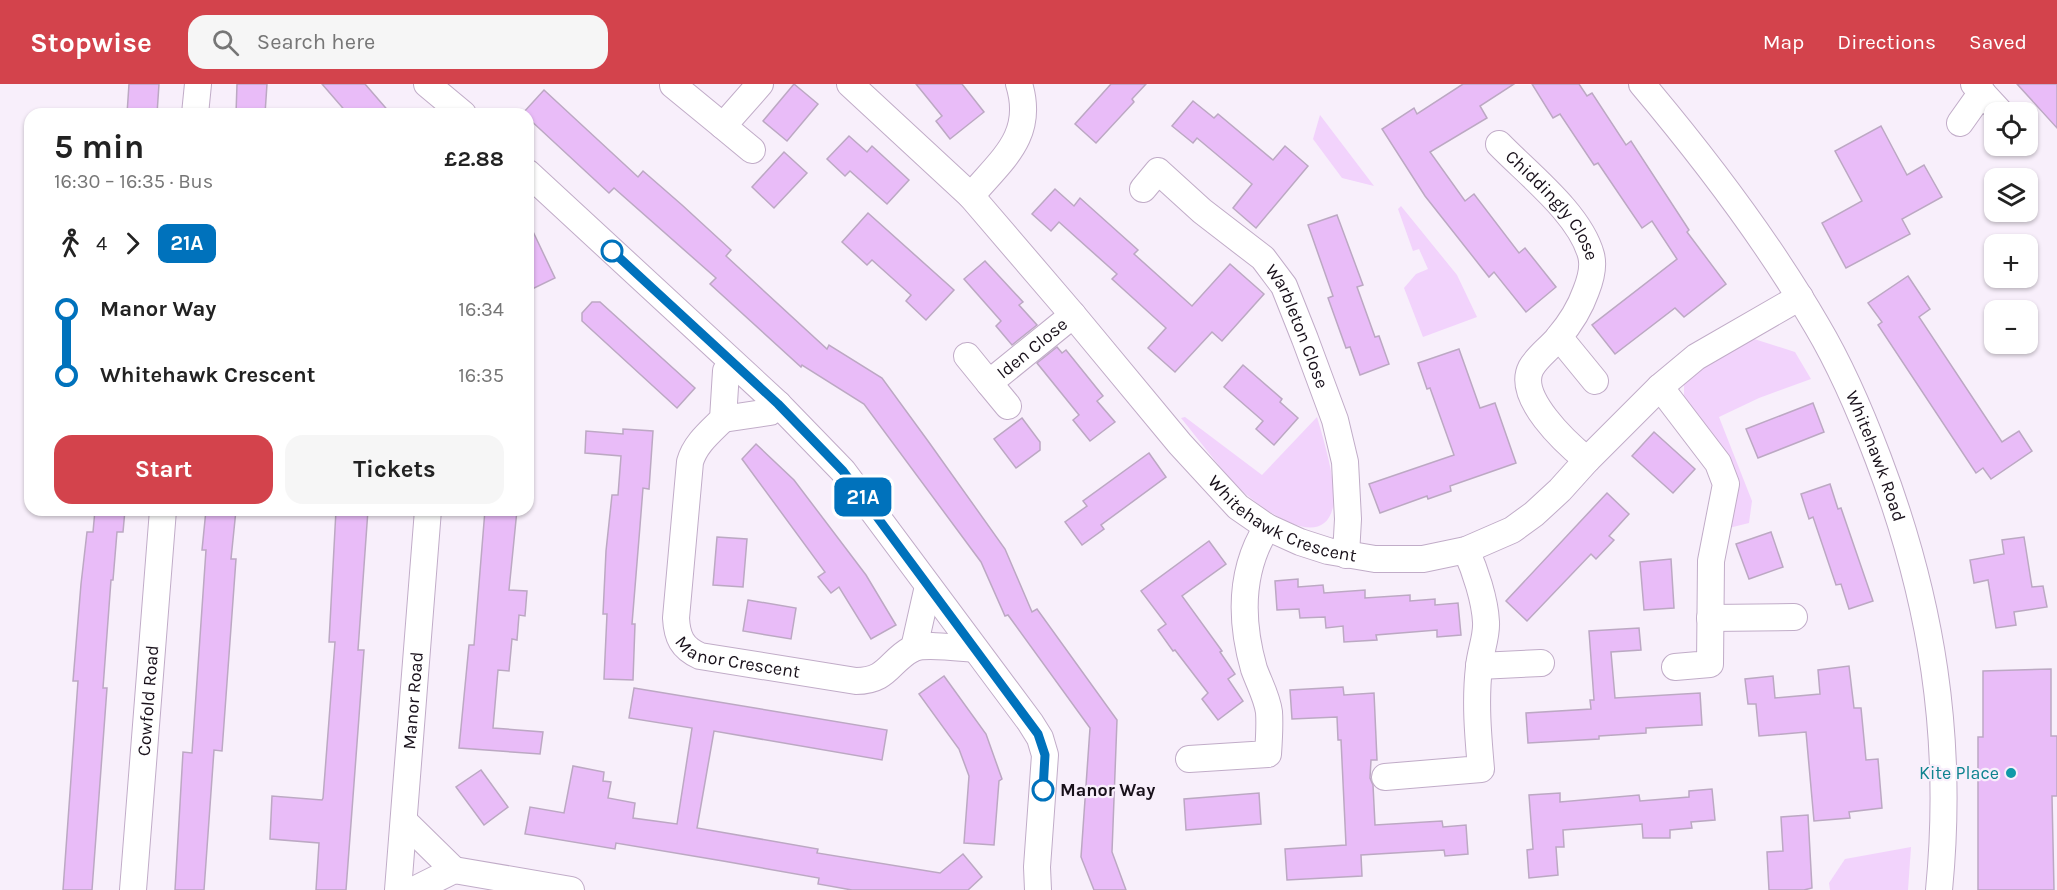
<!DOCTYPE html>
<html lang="en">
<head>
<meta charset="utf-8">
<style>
	:root { --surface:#fff; --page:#f6f6f6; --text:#222; --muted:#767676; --accent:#d3434c }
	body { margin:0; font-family:Karla,sans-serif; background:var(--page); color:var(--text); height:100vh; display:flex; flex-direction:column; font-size:22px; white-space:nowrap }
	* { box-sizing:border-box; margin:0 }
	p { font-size:20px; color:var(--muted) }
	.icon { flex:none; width:33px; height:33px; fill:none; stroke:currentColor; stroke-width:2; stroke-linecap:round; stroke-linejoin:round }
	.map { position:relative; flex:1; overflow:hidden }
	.side { position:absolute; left:24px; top:24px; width:510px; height:408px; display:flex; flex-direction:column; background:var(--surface); border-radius:18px; box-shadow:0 2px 4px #0004 }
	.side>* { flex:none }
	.badge { padding:0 12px; border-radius:9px; font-size:21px; line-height:39px }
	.fabs { position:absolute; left:1984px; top:18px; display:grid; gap:12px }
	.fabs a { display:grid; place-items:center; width:54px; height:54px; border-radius:12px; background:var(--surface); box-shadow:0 2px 4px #0004; font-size:30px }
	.map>.badge { position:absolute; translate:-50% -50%; box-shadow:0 0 0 3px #fff }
	.legs { display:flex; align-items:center; gap:9px; height:66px; padding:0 30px; font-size:20px }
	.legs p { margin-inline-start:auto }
	.head { display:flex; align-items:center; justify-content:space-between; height:102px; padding:0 30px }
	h1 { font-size:33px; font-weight:700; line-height:45px }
	.primary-button { display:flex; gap:12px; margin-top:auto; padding:12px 30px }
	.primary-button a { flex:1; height:69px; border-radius:18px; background:var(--accent); color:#fff; font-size:24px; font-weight:700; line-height:69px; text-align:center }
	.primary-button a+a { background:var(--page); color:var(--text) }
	ul { padding:0 30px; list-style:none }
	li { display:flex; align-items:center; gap:21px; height:66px; font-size:22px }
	li i { display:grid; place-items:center; width:9px; height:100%; margin:0 8px; background:currentColor }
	li i::after { content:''; width:15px; height:15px; margin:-8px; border:4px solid; border-radius:50%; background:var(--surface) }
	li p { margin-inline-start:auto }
	li:first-child i { background:linear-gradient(#0000 50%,currentColor 0) }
	li:last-child i { background:linear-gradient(currentColor 50%,#0000 0) }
	header { display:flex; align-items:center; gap:36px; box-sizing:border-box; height:84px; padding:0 30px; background:var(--accent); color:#fff }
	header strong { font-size:28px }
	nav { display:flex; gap:33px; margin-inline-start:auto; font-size:21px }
	.search { width:420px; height:54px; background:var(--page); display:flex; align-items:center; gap:15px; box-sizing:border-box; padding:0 21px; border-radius:18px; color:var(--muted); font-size:22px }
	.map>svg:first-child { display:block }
	.green { fill:#f2d3fc }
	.building { fill:#e9bcf8; stroke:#bca8c3; stroke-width:1.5 }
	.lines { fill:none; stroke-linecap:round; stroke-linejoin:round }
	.minor-casing { stroke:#c1acc8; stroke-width:28 }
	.minor { stroke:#fff; stroke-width:26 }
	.line-1-casing { stroke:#fff; stroke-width:14 }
	.line-1 { stroke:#0072bc; stroke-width:9 }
	.stop-1-dot { fill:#fff; stroke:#0072bc; stroke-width:3 }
	.culture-dot { fill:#0f9aa8; stroke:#f8effb; stroke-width:2 }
	.labels { text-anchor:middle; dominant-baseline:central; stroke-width:4.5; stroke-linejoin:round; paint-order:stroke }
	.street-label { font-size:18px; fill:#18101a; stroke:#f8effb }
	.culture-label { font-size:18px; fill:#0d838f; stroke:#f8effb; text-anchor:end }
	.stop-label { font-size:18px; font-weight:bold; fill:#18101a; stroke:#f8effb; text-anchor:start }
</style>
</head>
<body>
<header>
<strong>Stopwise</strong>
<div class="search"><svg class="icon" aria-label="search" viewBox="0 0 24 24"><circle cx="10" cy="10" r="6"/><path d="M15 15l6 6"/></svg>Search here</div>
<nav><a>Map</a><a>Directions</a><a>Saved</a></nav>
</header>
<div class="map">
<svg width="2057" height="806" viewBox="0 0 2057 806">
	<rect width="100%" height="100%" fill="#f8effb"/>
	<g class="green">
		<polygon points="1320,31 1374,102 1342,94 1313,55"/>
		<polygon points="1401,122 1457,191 1477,233 1423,253 1404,204 1416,190 1428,185 1419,165 1413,167 1398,125"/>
		<polygon points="1748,253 1795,268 1811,295 1759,314 1719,333 1752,417 1749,439 1729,444 1684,311 1684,300 1707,273"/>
		<path d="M1185,333l77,58 55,-58c6,20 21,70 16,90 -11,49 -78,-3 -96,-21 -20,-21 -37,-45 -56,-68z"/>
		<polygon points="1911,763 1908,806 1830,806 1829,799 1845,775"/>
	</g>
	<g class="building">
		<polygon points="129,0 159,0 157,30 127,30"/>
		<polygon points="237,0 267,0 265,30 236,30"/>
		<polygon points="322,0 365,0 391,30 348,30"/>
		<polygon points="794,0 818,20 787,57 763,37"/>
		<polygon points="916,0 962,0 984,28 950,55 936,37 942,32"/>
		<polygon points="1111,0 1146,0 1132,15 1134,18 1096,59 1075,40"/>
		<polygon points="1463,0 1514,0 1480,22 1487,34 1430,68 1465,117 1474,110 1519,169 1525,164 1556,203 1526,228 1494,188 1489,193 1425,112 1382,45 1414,24 1417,30"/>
		<polygon points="1532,0 1579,0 1587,12 1592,9 1626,61 1631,57 1689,146 1687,148 1726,200 1684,233 1675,224 1615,270 1592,241 1677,175 1652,137 1642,144 1598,79 1594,81 1560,30 1553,34"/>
		<polygon points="2017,0 2057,0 2057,44"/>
		<polygon points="544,6 638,93 643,87 682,121 731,166 726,172 827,265 829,261 882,294 928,357 1005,465 1032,528 1037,525 1117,636 1112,768 1126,806 1094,806 1081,773 1090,644 1008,531 1005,532 981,478 864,320 802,281 801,283 710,200 716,194 614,104 609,109 528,34 528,30 523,29"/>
		<polygon points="1193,17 1214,34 1218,30 1273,76 1285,62 1308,82 1256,144 1233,124 1252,100 1197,54 1193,59 1172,42"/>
		<polygon points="1881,42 1907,91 1924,81 1942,113 1902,135 1910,150 1846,184 1822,139 1862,117 1835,67"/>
		<polygon points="849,52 867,68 872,62 909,96 887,120 850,87 845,92 827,75"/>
		<polygon points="784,68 807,89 774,124 752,103"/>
		<polygon points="1055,105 1074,122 1080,114 1138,166 1134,170 1192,222 1230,180 1264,210 1222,257 1212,248 1175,288 1148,264 1166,244 1112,195 1117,190 1059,138 1051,147 1032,130"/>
		<polygon points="868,129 954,206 926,236 906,217 911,211 872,176 867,181 842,158"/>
		<polygon points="1337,131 1363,201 1357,203 1375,253 1379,252 1389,280 1360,291 1350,263 1346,264 1328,214 1333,212 1308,141"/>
		<polygon points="528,137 555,194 528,207"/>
		<polygon points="985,177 1023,218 1019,221 1037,241 1012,261 996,242 1001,237 964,195"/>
		<polygon points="1908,192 1930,225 1919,233 2002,358 2019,347 2032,367 1991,395 1983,384 1976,389 1878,241 1882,238 1868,219"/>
		<polygon points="592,218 600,218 695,304 677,324 582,237 582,229"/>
		<polygon points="1057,263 1062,269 1066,266 1103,312 1097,317 1115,338 1090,357 1073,336 1079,331 1037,279"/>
		<polygon points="1459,265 1480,324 1495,319 1516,379 1450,402 1451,407 1428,415 1427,412 1380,429 1369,400 1454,371 1430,304 1427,305 1418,279"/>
		<polygon points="1243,281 1282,315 1280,318 1298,334 1274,361 1256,345 1263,337 1224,303"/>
		<polygon points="1813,319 1824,348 1758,374 1746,345"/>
		<polygon points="1022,334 1040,358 1040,366 1016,384 994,355"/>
		<polygon points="623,345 653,347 649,405 643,404 640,442 632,540 635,540 633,596 604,595 607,530 603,530 606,467 612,411 618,411 621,372 585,369 586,347 623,350"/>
		<polygon points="1654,348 1695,385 1673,409 1632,372"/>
		<polygon points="756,360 794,396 866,491 896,541 871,555 839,503 831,509 818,493 825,488 742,375"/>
		<polygon points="1149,369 1166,393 1101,441 1104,445 1082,461 1065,438 1087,422 1083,417"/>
		<polygon points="1830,400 1838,425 1841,424 1873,517 1849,525 1841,500 1836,501 1813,433 1809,435 1801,410"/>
		<polygon points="1607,409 1629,430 1609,452 1614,456 1596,475 1591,470 1527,537 1506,517"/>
		<polygon points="95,426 125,426 123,448 117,448 113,496 111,496 103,604 107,604 92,806 63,806 78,597 73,597 81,500 87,448 93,448"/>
		<polygon points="206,426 236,426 231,475 236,475 222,667 214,666 204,806 175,806 183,668 192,669 206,466 202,466"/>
		<polygon points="336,426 368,426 358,566 364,566 346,806 316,806 319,759 270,755 272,712 322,716 323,714 335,558 329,558"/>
		<polygon points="485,426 517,426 509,506 527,507 525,532 519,531 517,556 512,555 509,587 498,586 493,644 543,648 540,670 459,664 469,561 474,561"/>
		<polygon points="1771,448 1783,483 1749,495 1736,460"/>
		<polygon points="717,453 747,455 743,503 713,501"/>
		<polygon points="2024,453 2032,503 2043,502 2047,523 2014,528 2016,541 1996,544 1988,496 1974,499 1970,476 2004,470 2002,456"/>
		<polygon points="1209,457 1226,480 1182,512 1222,567 1220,568 1235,590 1228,595 1243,617 1218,636 1202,615 1208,609 1175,566 1173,567 1158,546 1166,540 1141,507"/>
		<polygon points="1671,475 1674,524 1644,526 1640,478"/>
		<polygon points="1298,495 1298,503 1323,501 1324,509 1365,506 1365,514 1410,511 1410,517 1435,515 1435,521 1458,519 1461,551 1437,553 1437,546 1376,551 1377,556 1344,558 1343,542 1326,544 1325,533 1300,534 1299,525 1277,526 1275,497"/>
		<polygon points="748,516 796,524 791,555 743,547"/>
		<polygon points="1639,544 1641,566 1611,568 1615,614 1700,609 1702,641 1646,644 1646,649 1599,652 1599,655 1528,659 1526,629 1591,625 1590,616 1594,616 1589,547"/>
		<polygon points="1849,582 1854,624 1861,624 1866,676 1878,675 1882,724 1849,728 1850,734 1814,737 1806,648 1759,652 1756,620 1748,620 1745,595 1773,592 1775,614 1820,610 1818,586"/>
		<polygon points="2051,585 2051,652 2057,652 2057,712 2052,712 2054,806 1978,806 1978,653 1983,653 1983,587"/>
		<polygon points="944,592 986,650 1002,695 999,697 994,761 964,759 969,692 959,665 919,610"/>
		<polygon points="1343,603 1344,611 1374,609 1377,676 1371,676 1370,694 1373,701 1375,741 1442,737 1443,743 1466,741 1468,770 1445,772 1444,766 1361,771 1362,792 1287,796 1285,765 1346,761 1341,656 1338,656 1337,633 1292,635 1290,606"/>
		<polygon points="634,604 887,646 882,676 714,647 697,744 818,765 817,769 940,789 963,770 982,793 968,806 852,806 818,800 819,794 723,777 616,759 615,765 525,750 530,723 564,729 573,682 604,688 603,697 611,698 608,714 635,719 633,734 677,740 692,644 629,634"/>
		<polygon points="481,686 508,723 484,741 456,703"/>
		<polygon points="1712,705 1715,736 1691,738 1692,744 1670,746 1670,754 1643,754 1642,740 1563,746 1564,763 1556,763 1558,791 1529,794 1527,766 1533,765 1529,711 1560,709 1560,718 1639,711 1640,717 1689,713 1689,707"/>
		<polygon points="1259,709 1261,740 1186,746 1184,715"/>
		<polygon points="1808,731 1812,804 1804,806 1769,806 1767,768 1783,767 1781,733"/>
	</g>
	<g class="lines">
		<g class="minor-casing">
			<g id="minor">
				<polyline points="427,0 463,30"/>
				<path id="s1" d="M850,0l121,112 102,119 107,129 58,63 29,20 33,15 28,9 47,8h48l43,-9 46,-20 22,-16 26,-24 27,-30 73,-73 36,-30 104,-60"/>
				<path id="s2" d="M1642,0c64,76 125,156 175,242 25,42 44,87 61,132 54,142 76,280 61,432"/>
				<polyline points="1974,0 2000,28"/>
				<polyline points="673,1 723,42 760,0"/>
				<polyline points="195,30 198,0"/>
				<polyline points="1960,39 1982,8"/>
				<polyline points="723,42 752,66"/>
				<path id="s3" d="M1499,60c29,30 81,70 92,111 3,11 -1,26 -5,36 -6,17 -16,33 -28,47 -8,10 -21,19 -27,30 -15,29 35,75 56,92"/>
				<polyline points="528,89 778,320 843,387 1030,638 1040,654 1045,671 1037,783 1038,806"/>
				<path id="s4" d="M1143,105l15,-18 44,40 61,47 21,28 21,53 30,81 10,42 3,57 -2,36"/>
				<path d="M971,112c31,-37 64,-60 48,-112"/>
				<polyline points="1559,253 1595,297"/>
				<path id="s5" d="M967,272l22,27 84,-68"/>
				<path id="s6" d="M733,280l-7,7 -3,48c-13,13 -28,25 -33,43l-14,156c1,19 6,30 24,38l156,25c32,0 33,-20 56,-32 12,-6 48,-1 62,0"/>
				<polyline points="989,299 1008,322"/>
				<polyline points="1660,303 1718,379 1726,400 1711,477 1710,580 1675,583"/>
				<polyline points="723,335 770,328 778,320"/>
				<polyline points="1710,534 1794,533"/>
				<polyline points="914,564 928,502"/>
				<polyline points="1479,582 1541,579"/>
				<path d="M1189,675l79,-5c1,-14 2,-28 1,-42 -2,-15 -10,-29 -15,-43 -14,-49 -14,-99 13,-142"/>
				<path d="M1385,693l96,-8c-3,-34 -6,-68 -2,-102 1,-15 8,-30 7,-45 -1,-22 -11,-52 -20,-72"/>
				<polyline points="404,737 454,786"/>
				<path id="s7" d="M133,806l30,-380"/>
				<path id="s8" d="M398,806l30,-380"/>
				<polyline points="414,806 454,786 571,806"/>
			</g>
		</g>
		<use href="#minor" class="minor"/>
	</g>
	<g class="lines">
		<g class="line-1-casing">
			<polyline id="line-1" points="612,167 778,320 843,387 1038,650 1045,671 1043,706"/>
		</g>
		<use href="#line-1" class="line-1"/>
	</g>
	<g class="stop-1-dot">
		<circle cx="612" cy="167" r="10"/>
		<circle cx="1043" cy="706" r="10"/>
	</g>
	<circle class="culture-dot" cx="2011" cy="689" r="6"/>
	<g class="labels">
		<g class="street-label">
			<text stroke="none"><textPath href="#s3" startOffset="82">Chiddingly Close</textPath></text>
			<text stroke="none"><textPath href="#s4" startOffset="237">Warbleton Close</textPath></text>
			<text stroke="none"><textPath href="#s5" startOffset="90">Iden Close</textPath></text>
			<text stroke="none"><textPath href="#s2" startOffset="442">Whitehawk Road</textPath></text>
			<text stroke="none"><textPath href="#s1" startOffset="620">Whitehawk Crescent</textPath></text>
			<text stroke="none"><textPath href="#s6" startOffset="354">Manor Crescent</textPath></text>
			<text stroke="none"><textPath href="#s7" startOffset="190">Cowfold Road</textPath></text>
			<text stroke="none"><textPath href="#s8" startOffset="190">Manor Road</textPath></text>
		</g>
		<g class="culture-label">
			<text x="1999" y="689">Kite Place</text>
		</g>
		<g class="stop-label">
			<text x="1060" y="706">Manor Way</text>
		</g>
	</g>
</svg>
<div class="fabs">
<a><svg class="icon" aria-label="locate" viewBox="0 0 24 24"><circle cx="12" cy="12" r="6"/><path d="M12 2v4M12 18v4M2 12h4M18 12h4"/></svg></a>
<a><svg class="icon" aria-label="layers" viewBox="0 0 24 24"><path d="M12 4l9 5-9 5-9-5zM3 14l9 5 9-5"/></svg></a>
<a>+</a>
<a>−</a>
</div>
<b class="badge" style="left:863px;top:413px;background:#0072bc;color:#fff">21A</b>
<section class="side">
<div class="head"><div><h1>5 min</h1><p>16:30 – 16:35 · Bus</p></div><b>£2.88</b></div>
<div class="legs"><svg class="icon" aria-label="walk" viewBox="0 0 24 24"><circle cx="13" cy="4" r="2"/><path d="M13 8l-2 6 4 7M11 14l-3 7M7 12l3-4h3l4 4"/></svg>4<svg class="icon" aria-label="forward" viewBox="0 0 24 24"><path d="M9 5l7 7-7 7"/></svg><b class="badge" style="background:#0072bc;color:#fff">21A</b></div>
<ul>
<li><i style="color:#0072bc"></i><b>Manor Way</b><p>16:34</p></li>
<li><i style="color:#0072bc"></i><b>Whitehawk Crescent</b><p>16:35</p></li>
</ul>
<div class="primary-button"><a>Start</a><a>Tickets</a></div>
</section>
</div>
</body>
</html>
